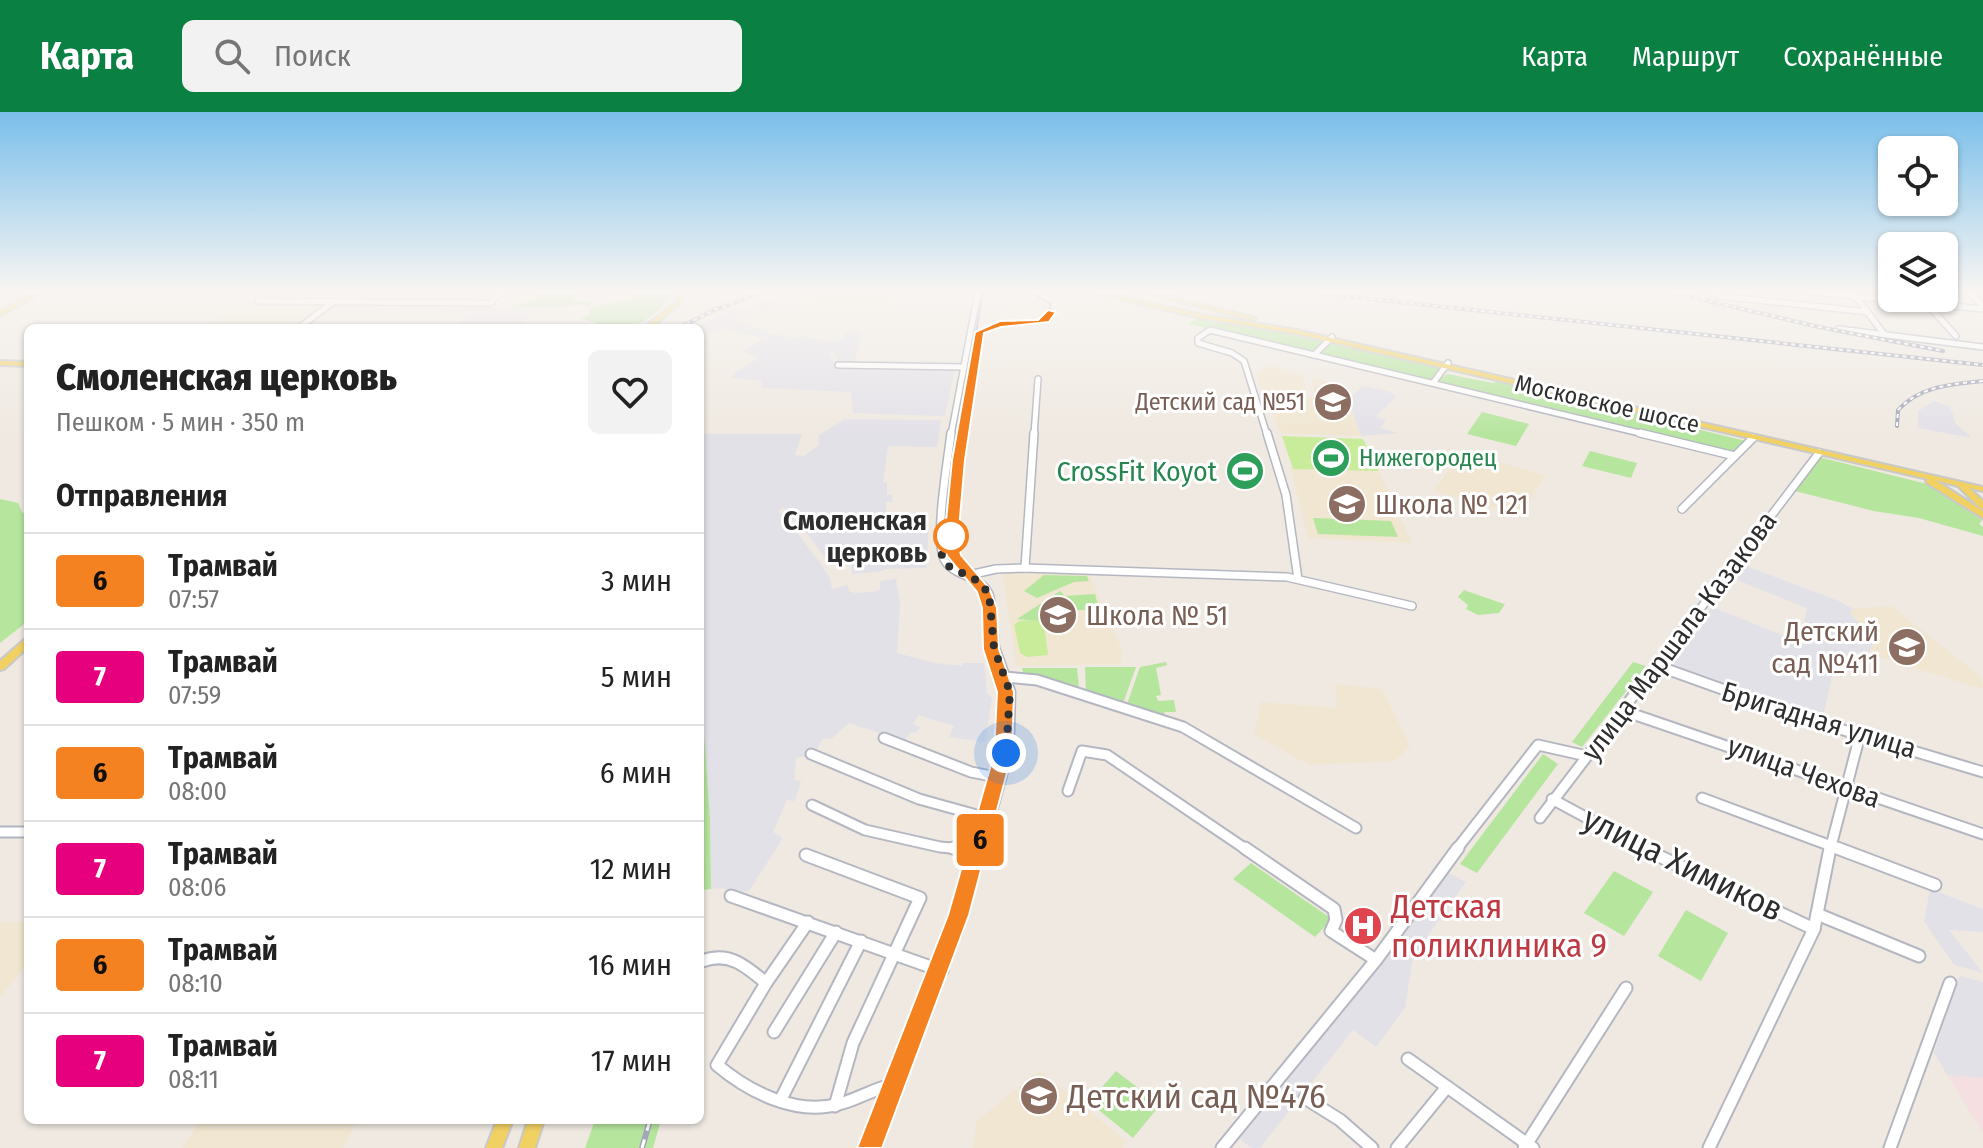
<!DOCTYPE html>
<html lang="ru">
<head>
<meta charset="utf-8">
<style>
	:root { --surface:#fff; --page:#f2f2f2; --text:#222; --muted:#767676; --line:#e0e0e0; --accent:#0b8043 }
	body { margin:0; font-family:"Fira Sans Condensed",sans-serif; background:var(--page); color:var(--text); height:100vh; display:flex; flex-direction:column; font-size:30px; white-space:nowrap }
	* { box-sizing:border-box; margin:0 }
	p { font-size:26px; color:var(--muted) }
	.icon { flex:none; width:44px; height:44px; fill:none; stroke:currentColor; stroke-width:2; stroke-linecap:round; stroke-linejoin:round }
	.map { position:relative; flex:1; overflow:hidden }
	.side { position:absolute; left:24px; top:212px; width:680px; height:800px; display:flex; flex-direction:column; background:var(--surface); border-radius:12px; box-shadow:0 2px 6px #0004 }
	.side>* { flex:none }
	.badge { padding:0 16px; border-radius:6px; font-size:28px; line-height:52px }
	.controls { position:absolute; left:1878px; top:24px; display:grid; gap:16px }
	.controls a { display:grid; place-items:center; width:80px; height:80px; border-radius:12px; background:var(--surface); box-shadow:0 2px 6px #0004; font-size:40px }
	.you { position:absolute; width:40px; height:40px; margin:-20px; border:6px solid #fff; border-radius:50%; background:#1a73e8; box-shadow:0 0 0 12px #1a73e833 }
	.map>.badge { position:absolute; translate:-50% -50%; box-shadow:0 0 0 4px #fff }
	h2 { padding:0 32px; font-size:30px; line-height:72px }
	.round { display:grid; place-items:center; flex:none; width:84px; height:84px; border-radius:12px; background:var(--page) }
	.head { display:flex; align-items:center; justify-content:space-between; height:136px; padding:0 32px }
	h1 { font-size:38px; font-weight:800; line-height:60px }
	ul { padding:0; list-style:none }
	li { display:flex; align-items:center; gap:24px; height:96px; padding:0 32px; border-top:2px solid var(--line) }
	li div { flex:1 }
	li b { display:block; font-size:30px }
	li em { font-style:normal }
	li .badge { min-width:88px; font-weight:700; text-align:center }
	header { display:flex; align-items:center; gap:48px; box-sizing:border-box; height:112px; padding:0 40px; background:var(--accent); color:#fff }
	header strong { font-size:38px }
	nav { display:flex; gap:44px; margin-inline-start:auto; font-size:28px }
	.search { width:560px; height:72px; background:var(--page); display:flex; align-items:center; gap:20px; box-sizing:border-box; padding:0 28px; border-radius:12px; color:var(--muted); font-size:30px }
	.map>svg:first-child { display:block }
	.industrial { fill:#e3e1e8 }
	.education { fill:#f0e6d1 }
	.medical { fill:#f5dfe0 }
	.green { fill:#b6e59e }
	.pitch { fill:#c9ec9a }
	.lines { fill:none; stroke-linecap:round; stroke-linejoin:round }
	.minor-far3-casing { stroke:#b4b7c1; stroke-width:8 }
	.minor-far2-casing { stroke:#b4b7c1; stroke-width:10 }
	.minor-far1-casing { stroke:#b4b7c1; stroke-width:13 }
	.minor-casing { stroke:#b4b7c1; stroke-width:15 }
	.major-casing { stroke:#c9c9c9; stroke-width:4 }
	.minor-far3 { stroke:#fff; stroke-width:5 }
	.minor-far2 { stroke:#fff; stroke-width:7 }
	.minor-far1 { stroke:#fff; stroke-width:9 }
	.minor { stroke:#fff; stroke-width:11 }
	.major { fill:#f2d163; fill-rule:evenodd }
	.tram-far1 { stroke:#a3a6b8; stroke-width:2 }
	.tram { stroke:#a3a6b8; stroke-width:3 }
	.rail-far1-casing { stroke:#a3a6b8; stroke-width:4 }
	.rail-casing { stroke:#a3a6b8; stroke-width:6 }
	.rail-far1 { stroke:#fff; stroke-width:2; stroke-dasharray:4; stroke-linecap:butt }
	.rail { stroke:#fff; stroke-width:3; stroke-dasharray:9; stroke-linecap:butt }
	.line { fill:#f58220; stroke:#fff; stroke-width:2 }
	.walk { stroke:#2e2e2e; stroke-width:8; stroke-dasharray:0 14.4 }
	.stop-dot { fill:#fff; stroke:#f58220; stroke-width:4 }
	.labels { text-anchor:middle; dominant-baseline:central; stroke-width:6; stroke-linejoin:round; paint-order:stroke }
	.far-education-label { font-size:24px; fill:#785e54; stroke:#fff; text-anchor:end }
	.far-street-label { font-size:24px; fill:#2e2e2e; stroke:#fff }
	.far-leisure-label { font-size:24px; fill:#27864d; stroke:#fff; text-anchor:start }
	.leisure-label { font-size:28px; fill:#27864d; stroke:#fff; text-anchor:end }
	.education-label { font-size:28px; fill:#785e54; stroke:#fff; text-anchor:start }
	.stop-label { font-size:28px; font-weight:bold; fill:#2e2e2e; stroke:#fff; text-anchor:end }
	.street-label { font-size:28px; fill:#2e2e2e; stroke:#fff }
	.near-street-label { font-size:34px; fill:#2e2e2e; stroke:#fff }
	.near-health-label { font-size:34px; fill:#be3a42; stroke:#fff; text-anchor:start }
	.near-education-label { font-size:34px; fill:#785e54; stroke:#fff; text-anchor:start }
</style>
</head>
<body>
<header>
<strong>Карта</strong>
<div class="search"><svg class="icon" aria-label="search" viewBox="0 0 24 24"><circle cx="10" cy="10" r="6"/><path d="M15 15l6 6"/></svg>Поиск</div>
<nav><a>Карта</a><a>Маршрут</a><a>Сохранённые</a></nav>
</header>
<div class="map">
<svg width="1983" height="1036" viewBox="0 0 1983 1036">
	<rect width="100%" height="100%" fill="#efe9e1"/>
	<g class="industrial">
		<polygon points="792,180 818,180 809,184 814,202 745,201 736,207 767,221 795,226 805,224 819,229 842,229 847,219 862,220 854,251 839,251 834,241 828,241 834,249 833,255 955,256 945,304 853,301 851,280 761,276 762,269 731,266 734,261 759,246 743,240 764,226 720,216 700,225 699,214 731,198"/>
		<polygon points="475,196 537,196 519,216 453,216"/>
		<polygon points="1362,274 1392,280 1390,282 1397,284 1376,304 1386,308 1380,316 1398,321 1361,324 1347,286 1351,286"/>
		<polygon points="1934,289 1950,295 1956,312 1972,326 1918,316 1918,299"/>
		<polygon points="845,307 941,308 937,335 888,334 883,370 887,370 887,383 892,383 893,390 886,390 886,414 929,414 926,456 885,457 879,460 852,462 851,441 824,444 800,413 802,408 794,407 783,395 778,400 784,403 820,451 830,466 832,477 848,473 849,479 855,481 872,480 880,477 880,469 896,467 900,491 897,541 934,551 962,554 963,551 984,551 987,581 992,586 985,630 949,625 954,614 918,603 913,612 920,615 916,621 911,620 904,629 849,611 831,627 822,627 818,636 805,638 805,644 796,646 794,668 801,669 795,689 787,688 773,720 783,726 749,779 734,781 721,776 711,777 710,708 703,606 700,603 700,322 802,322 795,343 804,344 819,333 819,323"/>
		<polygon points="1746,454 1839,489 1853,497 1850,501 1874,527 1869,542 1859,540 1851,553 1841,549 1832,565 1823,605 1665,553 1677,538 1685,534 1712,495 1807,533 1813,527 1818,515 1804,509 1807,496 1737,468"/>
		<polygon points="1447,760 1466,770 1413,845 1405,896 1376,935 1353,918 1260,1036 1251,1036 1236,1024 1359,878"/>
		<polygon points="1930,777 1983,797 1983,820 1949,818 1983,861 1954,853 1924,809"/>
		<polygon points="1960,864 1983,870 1983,966 1947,963 1934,940"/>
	</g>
	<g class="education">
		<polygon points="818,180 892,180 886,204 797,200 794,194"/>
		<polygon points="260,190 329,191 297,214 264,216 209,210 230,198 248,198"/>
		<polygon points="1268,253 1303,263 1306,278 1300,278 1301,282 1296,283 1298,286 1314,285 1312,265 1329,269 1324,275 1346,282 1361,324 1281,321 1256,264"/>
		<polygon points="1462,340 1545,363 1523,400 1513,397 1511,400 1433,379"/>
		<polygon points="1291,356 1379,359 1412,431 1308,426"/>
		<polygon points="1003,461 1090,463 1124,543 1120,543 1122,552 1016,554"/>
		<polygon points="1891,494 1982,566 1983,577 1869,542 1874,527 1850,501 1853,497"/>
		<polygon points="1335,572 1382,577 1410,634 1395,649 1310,653 1254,623 1261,590 1337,596"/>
		<polygon points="0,810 28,810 28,851 0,885"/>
		<polygon points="1039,958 1127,1030 1122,1036 973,1036 977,1009"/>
		<polygon points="200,1008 357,1008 343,1036 183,1036"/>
	</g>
	<polygon class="medical" points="1947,963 1983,966 1983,1020"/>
	<g class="green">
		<polygon points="540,180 579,180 572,189 593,190 590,193 514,195 535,186"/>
		<polygon points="633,180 676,180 655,202 631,216 578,216 592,214 596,210 581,207 589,203 591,196 632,186"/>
		<polygon points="1198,206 1278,219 1323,230 1310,241 1189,212"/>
		<polygon points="1331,231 1439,255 1440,257 1431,269 1317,242"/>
		<polygon points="1447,262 1493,271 1499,269 1746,329 1732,341 1436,270"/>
		<polygon points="1482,300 1529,312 1516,334 1467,322"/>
		<polygon points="1590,339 1637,351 1631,366 1582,354"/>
		<polygon points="1819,345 1927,372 1982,408 1979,412 1983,415 1983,424 1919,406 1874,399 1791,378"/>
		<polygon points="0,387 18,391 22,400 28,404 28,509 0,531"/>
		<polygon points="1313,406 1391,409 1398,425 1318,422"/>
		<polygon points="1044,463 1087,464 1089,469 1074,470 1037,486 1024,479"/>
		<polygon points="1464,478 1504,492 1505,492 1499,501 1478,503 1466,497 1468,493 1458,485"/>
		<polygon points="1060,479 1065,484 1095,482 1099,497 1047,500 1045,510 1017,507"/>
		<polygon points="1166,550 1167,553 1156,556 1161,583 1156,584 1158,589 1174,588 1176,600 1165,600 1161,606 1126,595 1140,555"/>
		<polygon points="1633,550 1646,554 1582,635 1572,630"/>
		<polygon points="1085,555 1136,555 1122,594 1086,582"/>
		<polygon points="1022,556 1077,556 1079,576 1024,563"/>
		<polygon points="700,603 703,606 710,708 711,777 703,778 700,800"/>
		<polygon points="1543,642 1558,652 1477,761 1460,752"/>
		<polygon points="1251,751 1332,807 1315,825 1233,767"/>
		<polygon points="1614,759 1653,780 1624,824 1584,801"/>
		<polygon points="1686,798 1728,821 1701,869 1658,844"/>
		<polygon points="1116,959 1160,993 1133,1026 1089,990"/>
		<polygon points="595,1008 661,1008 653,1036 585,1036"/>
	</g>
	<g class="pitch">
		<polygon points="1282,324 1363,327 1379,359 1293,357"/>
		<polygon points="1038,508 1044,512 1048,543 1027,545 1020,541 1014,513 1019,509"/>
	</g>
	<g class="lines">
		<g class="minor-far3-casing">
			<g id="minor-far3">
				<polyline points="1716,180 1719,184 1868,200"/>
				<polyline points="1814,180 1983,197"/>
				<polyline points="1969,180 1983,194"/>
				<polyline points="1856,185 1884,222"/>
				<polyline points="258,189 490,191 501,180"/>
				<polyline points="1924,189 1956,224"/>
				<polyline points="299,216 334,189"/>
				<polyline points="1839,217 1983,235"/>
				<polyline points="1314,243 1332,225"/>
				<polyline points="838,253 964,255"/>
				<polyline points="1433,271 1448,251"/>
				<polyline points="951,323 978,180"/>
				<polyline points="1034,323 1038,267"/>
				<polyline points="1267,323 1244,249 1232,241 1198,231 1198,226 1210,218 1648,323"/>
			</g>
		</g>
		<g class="minor-far2-casing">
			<g id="minor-far2">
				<path d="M951,321c-3,27 -17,104 -7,126 8,17 35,16 44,33 4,6 3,18 3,25"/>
				<polyline points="1267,321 1286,383 1298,467"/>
				<polyline points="1640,321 1735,344"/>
				<polyline points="1682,397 1753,326"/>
				<polyline points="1025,456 1034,321"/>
				<polyline points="969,463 996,457 1025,456 1287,465 1412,494"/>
				<polyline points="1694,505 1819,341"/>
			</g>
		</g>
		<g class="minor-far1-casing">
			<g id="minor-far1">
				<polyline points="1655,553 1800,605 1983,660"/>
				<polyline points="1006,565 1037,568 1183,615 1356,716"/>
				<polyline points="1624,599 1983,722"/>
				<polyline points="884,626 971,660 1001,666"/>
				<polyline points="811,642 919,687 991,707"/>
				<polyline points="1068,679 1082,639 1107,643 1247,738"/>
				<polyline points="1702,686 1842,738"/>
				<polyline points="1552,687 1646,738"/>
				<polyline points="812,693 865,718 940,735 974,738"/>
				<polyline points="1540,706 1695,503"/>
				<polyline points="0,720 28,720"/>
				<polyline points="981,738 1004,654 1009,619 1010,580 994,536 991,503"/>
				<polyline points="1456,738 1538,633 1587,644"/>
				<polyline points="1830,738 1860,623"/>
			</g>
		</g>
		<g class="minor-casing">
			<g id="minor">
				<polyline points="953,736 982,739"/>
				<polyline points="1245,736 1334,797 1336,808 1331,819 1376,848"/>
				<polyline points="1642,736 1814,817"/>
				<polyline points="1837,736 1935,773"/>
				<polyline points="806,743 920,786 853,931 835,994"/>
				<polyline points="731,784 942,859"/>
				<polyline points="1817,802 1919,844"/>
				<path d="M808,810l-42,61 -49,82c32,27 79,51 122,39 21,-5 38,-18 60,-20"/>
				<path d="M702,849c27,-10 44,5 64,22"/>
				<polyline points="774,920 836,820"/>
				<polyline points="1408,947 1533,1036"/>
				<polyline points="1305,986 1340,1008 1372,1036"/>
				<polyline points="780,989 861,829"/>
				<polyline points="875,1036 982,736"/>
				<polyline points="1222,1036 1376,848 1458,736"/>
				<polyline points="1397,1036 1447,975"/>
				<polyline points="1524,1036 1626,876"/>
				<polyline points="1709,1036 1814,817 1830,736"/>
				<polyline points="1890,1036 1950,871"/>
			</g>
		</g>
		<g class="major-casing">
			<g id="major">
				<polygon points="35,180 43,180 0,204 0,199"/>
				<polygon points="682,180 688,180 677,194 651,216 644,216 673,192"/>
				<polygon points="1087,180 1100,180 1205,203 1292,217 1983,375 1983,379 1969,376 1983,389 1983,397 1980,396 1958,374 1935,368 1983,399 1983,406 1927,371 1926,369 1928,367 1292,221 1205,207"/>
				<polygon points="1139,180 1151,180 1256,206 1253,208"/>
				<polygon points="0,249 28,250 28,254 0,253"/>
				<polygon points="28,527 28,535 4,557 0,558 0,549 24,528"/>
				<polygon points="497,1008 513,1008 502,1036 486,1036"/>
				<polygon points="528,1008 544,1008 535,1036 519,1036"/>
			</g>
		</g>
		<use href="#minor-far3" class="minor-far3"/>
		<use href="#minor-far2" class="minor-far2"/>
		<use href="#minor-far1" class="minor-far1"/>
		<use href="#minor" class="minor"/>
		<use href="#major" class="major"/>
		<g class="tram-far1">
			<polyline points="980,220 1000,212 1046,208 1051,192 1029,180"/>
			<polyline points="971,738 996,645 1001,607 1000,578 988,534 984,488 978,475 953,449 948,432 959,321 983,180"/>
		</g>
		<polyline class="tram" points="863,1036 955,795 971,736"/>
		<g class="rail-far1-casing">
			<g id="rail-far1">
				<polyline points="1306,180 1983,253"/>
				<polyline points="1670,180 1819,215 1943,239"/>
				<polyline points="679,216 714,198 766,180"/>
				<path d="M1897,314l1,-16c22,-24 54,-26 85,-29"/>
				<polyline points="700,720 700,736"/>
			</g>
		</g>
		<g class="rail-casing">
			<polyline id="rail" points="642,1036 650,1008"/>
		</g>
		<use href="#rail-far1" class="rail-far1"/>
		<use href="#rail" class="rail"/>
	</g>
	<linearGradient id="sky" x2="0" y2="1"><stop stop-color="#7abfeb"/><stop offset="0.55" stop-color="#f8f5f2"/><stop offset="1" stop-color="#f8f5f2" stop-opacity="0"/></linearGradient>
	<rect width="1983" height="325" fill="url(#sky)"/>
	<polygon class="line" points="1048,198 1056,200 1049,210 1001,215 984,221 965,348 958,429 961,443 989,476 997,496 999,537 1014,580 1012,642 969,803 882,1036 857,1036 948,803 994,642 997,580 983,537 982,496 977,480 947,444 944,429 952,348 975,220 1000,209 1038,208"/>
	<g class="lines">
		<polyline class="walk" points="951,424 940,425 942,444 948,454 976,468 989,481 994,536 1010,580 1006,641"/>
	</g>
	<defs>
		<g id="school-disc" transform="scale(2)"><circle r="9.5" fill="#8d6e63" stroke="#fff"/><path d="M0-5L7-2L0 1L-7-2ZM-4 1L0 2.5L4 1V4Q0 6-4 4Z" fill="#fff"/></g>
		<g id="stadium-disc" transform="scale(2)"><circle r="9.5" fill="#2e9e5b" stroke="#fff"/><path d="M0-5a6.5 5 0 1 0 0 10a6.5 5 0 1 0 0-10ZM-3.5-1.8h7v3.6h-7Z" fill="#fff"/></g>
		<g id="hospital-disc" transform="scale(2)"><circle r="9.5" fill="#e0444e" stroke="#fff"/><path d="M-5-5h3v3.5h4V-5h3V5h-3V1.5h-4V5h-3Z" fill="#fff"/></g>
	</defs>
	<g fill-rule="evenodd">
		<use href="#school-disc" x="1333" y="290"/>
		<use href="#stadium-disc" x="1331" y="346"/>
		<use href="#stadium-disc" x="1245" y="359"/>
		<use href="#school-disc" x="1347" y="392"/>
		<use href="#school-disc" x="1058" y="503"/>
		<use href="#school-disc" x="1907" y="535"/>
		<use href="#hospital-disc" x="1363" y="814"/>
		<use href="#school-disc" x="1039" y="984"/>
	</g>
	<circle class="stop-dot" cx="951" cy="424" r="16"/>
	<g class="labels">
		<g class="far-education-label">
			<text x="1305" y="290">Детский сад №51</text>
		</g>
		<g class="far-street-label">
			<text transform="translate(1607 292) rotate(13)">Московское шоссе</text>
		</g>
		<g class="far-leisure-label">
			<text x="1359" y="346">Нижегородец</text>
		</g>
		<g class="leisure-label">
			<text x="1217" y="359">CrossFit Koyot</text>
		</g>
		<g class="education-label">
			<text x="1375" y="392">Школа № 121</text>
			<text x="1086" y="503">Школа № 51</text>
			<text x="1879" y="519" text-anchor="end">Детский<tspan x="1879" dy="32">сад №411</tspan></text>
		</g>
		<g class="stop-label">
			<text x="927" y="408">Смоленская<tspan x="927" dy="32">церковь</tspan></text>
		</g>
		<g class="street-label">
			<text transform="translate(1679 524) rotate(-53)">улица Маршала Казакова</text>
			<text transform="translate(1819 608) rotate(17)">Бригадная улица</text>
			<text transform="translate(1804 660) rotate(20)">улица Чехова</text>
		</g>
		<g class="near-street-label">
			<text transform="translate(1683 752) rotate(26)">улица Химиков</text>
		</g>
		<g class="near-health-label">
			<text x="1391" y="794">Детская<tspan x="1391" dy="39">поликлиника 9</tspan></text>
		</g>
		<g class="near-education-label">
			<text x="1067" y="984">Детский сад №476</text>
		</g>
	</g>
</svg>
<div class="controls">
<a><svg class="icon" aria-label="locate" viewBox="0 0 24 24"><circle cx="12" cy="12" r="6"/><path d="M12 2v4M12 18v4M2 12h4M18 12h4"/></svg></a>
<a><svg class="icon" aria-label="layers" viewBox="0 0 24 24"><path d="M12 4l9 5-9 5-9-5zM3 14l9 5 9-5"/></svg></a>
</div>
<div class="you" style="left:1006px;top:641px"></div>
<b class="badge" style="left:980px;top:728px;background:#f58220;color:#111">6</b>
<section class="side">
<div class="head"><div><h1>Смоленская церковь</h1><p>Пешком · 5 мин · 350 m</p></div><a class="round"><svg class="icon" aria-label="heart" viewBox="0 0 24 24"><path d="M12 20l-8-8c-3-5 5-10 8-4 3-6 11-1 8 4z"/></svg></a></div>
<h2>Отправления</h2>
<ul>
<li><span class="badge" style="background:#f58220;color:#111">6</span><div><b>Трамвай</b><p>07:57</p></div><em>3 мин</em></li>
<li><span class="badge" style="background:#e6007e;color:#fff">7</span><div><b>Трамвай</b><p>07:59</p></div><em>5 мин</em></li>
<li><span class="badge" style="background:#f58220;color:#111">6</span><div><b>Трамвай</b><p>08:00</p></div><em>6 мин</em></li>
<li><span class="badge" style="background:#e6007e;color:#fff">7</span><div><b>Трамвай</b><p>08:06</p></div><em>12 мин</em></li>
<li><span class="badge" style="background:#f58220;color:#111">6</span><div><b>Трамвай</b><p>08:10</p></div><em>16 мин</em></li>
<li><span class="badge" style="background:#e6007e;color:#fff">7</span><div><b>Трамвай</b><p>08:11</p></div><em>17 мин</em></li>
</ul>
</section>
</div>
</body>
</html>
